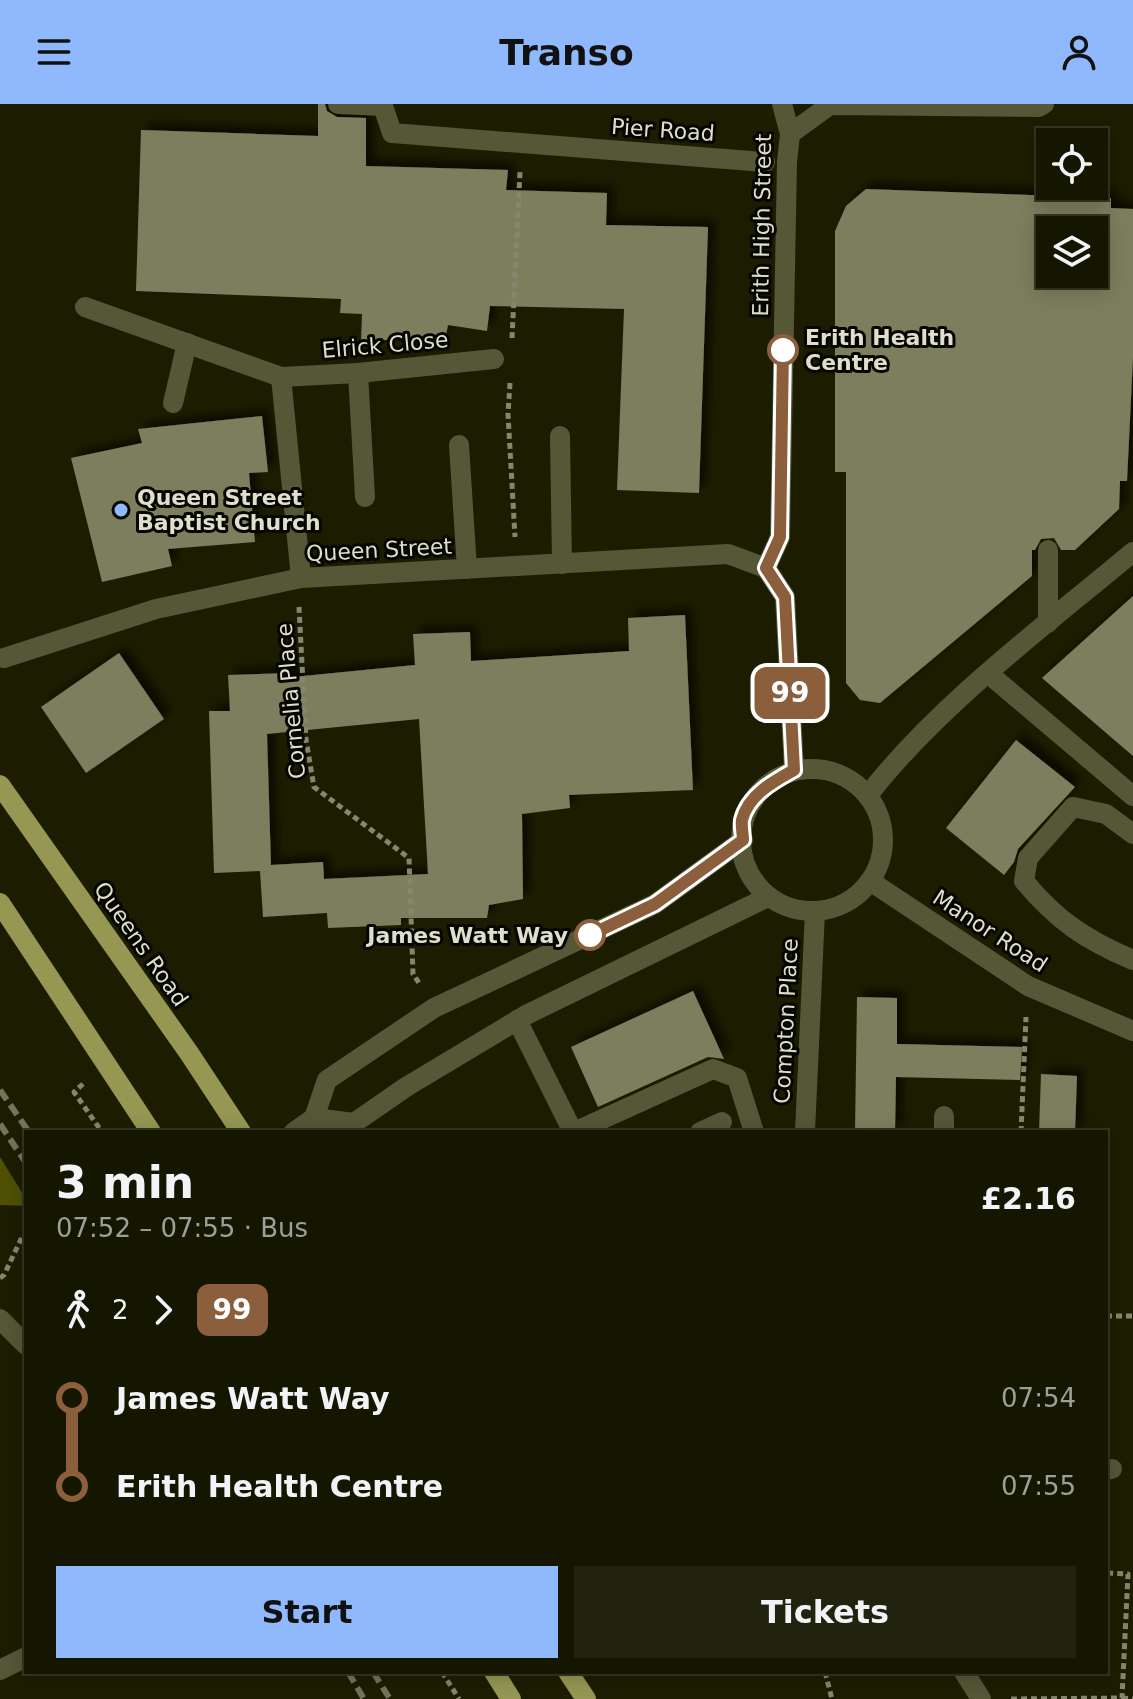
<!DOCTYPE html>
<html lang="en">
<head>
<meta charset="utf-8">
<style>
	:root { --surface:#151600; --page:#22230f; --text:#f1f3f6; --muted:#9d9f99; --line:#343522; --accent:#8fb8fd }
	body { margin:0; font-family:"DejaVu Sans",sans-serif; background:var(--page); color:var(--text); height:100vh; display:flex; flex-direction:column; font-size:30px; white-space:nowrap }
	* { box-sizing:border-box; margin:0 }
	p { font-size:26px; color:var(--muted) }
	.icon { flex:none; width:44px; height:44px; fill:none; stroke:currentColor; stroke-width:2; stroke-linecap:round; stroke-linejoin:round }
	.map { position:relative; flex:1; overflow:hidden }
	.drawer { position:absolute; left:24px; top:1026px; width:1084px; height:544px; display:flex; flex-direction:column; background:var(--surface); border-radius:0px; box-shadow:0 4px 20px #0003,0 0 0 2px var(--line) }
	.drawer>* { flex:none }
	.badge { padding:0 16px; border-radius:12px; font-size:28px; line-height:52px }
	.controls { position:absolute; left:1036px; top:24px; display:grid; gap:16px }
	.controls a { display:grid; place-items:center; width:72px; height:72px; border-radius:0px; background:var(--surface); box-shadow:0 4px 20px #0003,0 0 0 2px var(--line); font-size:40px }
	.map>.badge { position:absolute; translate:-50% -50%; box-shadow:0 0 0 4px #fff }
	.legs { display:flex; align-items:center; gap:12px; height:88px; padding:0 32px; font-size:26px }
	.legs p { margin-inline-start:auto }
	.headline { display:flex; align-items:center; justify-content:space-between; height:136px; padding:0 32px }
	h1 { font-size:44px; font-weight:700; line-height:60px }
	.button { display:flex; gap:16px; margin-top:auto; padding:16px 32px }
	.button a { flex:1; height:92px; border-radius:0px; background:var(--accent); color:#111; font-size:32px; font-weight:700; line-height:92px; text-align:center }
	.button a+a { background:var(--page); color:var(--text) }
	ul { padding:0 32px; list-style:none }
	li { display:flex; align-items:center; gap:28px; height:88px; font-size:30px }
	li i { display:grid; place-items:center; width:12px; height:100%; margin:0 10px; background:currentColor }
	li i::after { content:''; width:20px; height:20px; margin:-10px; border:6px solid; border-radius:50%; background:var(--surface) }
	li p { margin-inline-start:auto }
	li:first-child i { background:linear-gradient(#0000 50%,currentColor 0) }
	li:last-child i { background:linear-gradient(currentColor 50%,#0000 0) }
	header { display:flex; justify-content:space-between; align-items:center; height:104px; padding:0 32px; background:var(--accent); color:#111; font-size:36px; font-weight:700 }
	.map>svg:first-child { display:block }
	.forest { fill:#4f5006 }
	.building { fill:#7c7e5d; fill-rule:evenodd; filter:url(#shadow) }
	.lines { fill:none; stroke-linecap:round; stroke-linejoin:round }
	.path { stroke:#85866f; stroke-width:5; stroke-dasharray:6 4; stroke-linecap:butt }
	.service { stroke:#555737; stroke-width:20 }
	.pedestrian { stroke:#555737; stroke-width:20 }
	.minor { stroke:#555737; stroke-width:20 }
	.tertiary { stroke:#555737; stroke-width:20 }
	.primary { stroke:#959753; stroke-width:20 }
	.rail { stroke:#73745c; stroke-width:6; stroke-dasharray:12 6; stroke-linecap:butt }
	.line-1-casing { stroke:#fff; stroke-width:18 }
	.line-1 { stroke:#8b5e3c; stroke-width:12 }
	.stop-1-dot { fill:#fff; stroke:#8b5e3c; stroke-width:4 }
	.poi-dot { fill:#8fb8fd; stroke:#060600; stroke-width:3 }
	.labels { text-anchor:middle; dominant-baseline:central; stroke-width:6; stroke-linejoin:round; paint-order:stroke }
	.street-label { font-size:22px; fill:#dedfcd; stroke:#060600 }
	.stop-label { font-size:22px; font-weight:bold; fill:#dedfcd; stroke:#060600; text-anchor:start }
	.poi-label { font-size:22px; font-weight:bold; fill:#dedfcd; stroke:#060600; text-anchor:start }
</style>
</head>
<body>
<header><svg class="icon" aria-label="menu" viewBox="0 0 24 24"><path d="M4 6h16M4 12h16M4 18h16"/></svg>Transo<svg class="icon" aria-label="person" viewBox="0 0 24 24"><circle cx="12" cy="8" r="4"/><path d="M4 21q1-7 8-7t8 7"/></svg></header>
<div class="map">
<svg width="1133" height="1595" viewBox="0 0 1133 1595">
	<defs>
		<filter id="shadow"><feDropShadow dx="7" dy="-7" stdDeviation="4" flood-color="#0009"/></filter>
	</defs>
	<rect width="100%" height="100%" fill="#1c1d00"/>
	<polygon class="forest" points="0,1053 26,1095 26,1102 0,1101"/>
	<g class="building">
		<polygon points="318,0 325,0 327,7 337,13 366,14 366,62 508,66 506,86 607,89 606,121 708,123 699,389 617,386 624,205 490,202 487,227 448,221 446,231 361,238 362,210 340,209 341,195 136,187 141,26 318,32"/>
		<path d="M866,85l245,9v10l22,1v148l-6,124h-7l-1,28 -44,41h-14l-7,-12 -13,1 -6,11h-3v26l-152,127 -20,-3 -14,-17v-211h-11v-241l11,-25zM1050,126h44v44h-44z"/>
		<polygon points="262,312 268,368 249,369 255,438 168,445 172,462 102,478 71,354 142,339 138,325"/>
		<polygon points="1133,492 1133,652 1042,574"/>
		<path d="M685,511l8,175 -124,5 1,13 -48,6 1,85 -34,6 -2,13h-86v7l-73,3 -1,-15 -64,4 -3,-46 -46,2 -5,-162h21l-2,-36 64,-2 1,4 122,-12 -2,-31 57,-2 1,29 158,-10 -1,-33zM419,615l9,155 -104,5 -1,-17 -52,3 -4,-131z"/>
		<polygon points="119,549 164,615 86,669 41,603"/>
		<polygon points="1016,636 1075,683 1018,745 1014,758 1004,771 946,724"/>
		<polygon points="693,887 724,955 708,953 598,1003 571,943"/>
		<polygon points="857,893 897,894 897,940 1022,943 1020,976 896,973 895,1028 855,1028"/>
		<polygon points="1041,970 1077,972 1075,1028 1039,1028"/>
	</g>
	<g class="lines">
		<g class="path">
			<polyline points="512,234 520,68"/>
			<polyline points="510,279 508,310 515,433"/>
			<polyline points="299,503 306,636 314,683 409,754 413,870 419,879"/>
			<polyline points="83,980 74,988 102,1028"/>
			<polyline points="1021,1028 1026,913"/>
			<polyline points="0,1174 4,1171 23,1131 26,1129"/>
			<polyline points="1106,1212 1133,1212"/>
			<polyline points="442,1568 459,1595"/>
			<polyline points="825,1568 832,1595"/>
			<polyline points="1122,1594 1133,1595"/>
			<polyline points="1011,1595 1122,1594 1128,1470 1106,1469"/>
		</g>
		<g class="service">
			<polyline points="358,269 365,393"/>
			<polyline points="173,299 187,239"/>
			<polyline points="560,332 562,460"/>
			<polyline points="459,341 467,465"/>
			<polyline points="1048,446 1048,519"/>
			<polyline points="989,570 1133,692"/>
			<path d="M1133,730l-27,-20 -33,-7 -45,51 -4,23c33,40 62,59 109,79"/>
			<polyline points="517,916 573,1028"/>
			<polyline points="574,1028 713,965 737,974 754,1028"/>
			<polyline points="700,1028 722,1018"/>
			<polyline points="0,1215 26,1241"/>
			<polyline points="0,1566 26,1553"/>
		</g>
		<polyline class="pedestrian" points="338,0 383,2 392,29 765,58"/>
		<g class="minor">
			<polyline points="782,0 790,30 787,58 780,433 766,464 785,493 794,666"/>
			<polyline points="790,30 830,1 1039,3 1044,0"/>
			<polyline points="85,203 281,273"/>
			<polyline points="301,474 281,273 358,269 494,255"/>
			<polyline points="4,554 156,505 301,474 728,450 766,464"/>
			<path d="M869,690c70,-90 177,-169 264,-242"/>
			<polyline points="805,1028 815,807"/>
			<polyline points="944,1028 944,1012"/>
			<polyline points="1106,1366 1112,1365"/>
			<polyline points="964,1568 981,1595"/>
		</g>
		<g class="tertiary">
			<circle cx="812" cy="736" r="71"/>
			<polyline points="870,777 1028,882 1133,927"/>
			<polyline points="314,1014 354,1019 406,983 526,911 768,793"/>
			<polyline points="294,1028 314,1014 327,976 434,904 655,800 743,736"/>
		</g>
		<g class="primary">
			<polyline points="0,681 189,949 241,1028"/>
			<polyline points="0,799 151,1028"/>
			<polyline points="494,1568 511,1595"/>
			<polyline points="568,1568 586,1595"/>
		</g>
		<g class="rail">
			<polyline points="0,986 29,1028"/>
			<polyline points="0,1020 26,1059"/>
			<polyline points="348,1568 364,1595"/>
			<polyline points="373,1568 390,1595"/>
		</g>
	</g>
	<g class="lines">
		<g class="line-1-casing">
			<path id="line-1" d="M590,831l65,-31 88,-64c0,-6 -2,-14 -1,-20 6,-25 32,-39 52,-50l-9,-173 -19,-29 14,-31 3,-187"/>
		</g>
		<use href="#line-1" class="line-1"/>
	</g>
	<g class="stop-1-dot">
		<circle cx="783" cy="246" r="14"/>
		<circle cx="590" cy="831" r="14"/>
	</g>
	<circle class="poi-dot" cx="121" cy="406" r="8"/>
	<g class="labels">
		<g class="street-label">
			<text transform="translate(663 26) rotate(4)">Pier Road</text>
			<text transform="translate(762 121) rotate(-89)">Erith High Street</text>
			<text transform="translate(385 241) rotate(-5)">Elrick Close</text>
			<text transform="translate(379 446) rotate(-3)">Queen Street</text>
			<text transform="translate(291 597) rotate(-95)">Cornelia Place</text>
			<text transform="translate(990 827) rotate(33)">Manor Road</text>
			<text transform="translate(141 840) rotate(55)">Queens Road</text>
			<text transform="translate(786 917) rotate(-87)">Compton Place</text>
		</g>
		<g class="stop-label">
			<text x="805" y="233">Erith Health<tspan x="805" dy="25">Centre</tspan></text>
			<text x="568" y="831" text-anchor="end">James Watt Way</text>
		</g>
		<g class="poi-label">
			<text x="137" y="393">Queen Street<tspan x="137" dy="25">Baptist Church</tspan></text>
		</g>
	</g>
</svg>
<div class="controls">
<a><svg class="icon" aria-label="locate" viewBox="0 0 24 24"><circle cx="12" cy="12" r="6"/><path d="M12 2v4M12 18v4M2 12h4M18 12h4"/></svg></a>
<a><svg class="icon" aria-label="layers" viewBox="0 0 24 24"><path d="M12 4l9 5-9 5-9-5zM3 14l9 5 9-5"/></svg></a>
</div>
<b class="badge" style="left:790px;top:589px;background:#8b5e3c;color:#fff">99</b>
<section class="drawer">
<div class="headline"><div><h1>3 min</h1><p>07:52 – 07:55 · Bus</p></div><b>£2.16</b></div>
<div class="legs"><svg class="icon" aria-label="walk" viewBox="0 0 24 24"><circle cx="13" cy="4" r="2"/><path d="M13 8l-2 6 4 7M11 14l-3 7M7 12l3-4h3l4 4"/></svg>2<svg class="icon" aria-label="forward" viewBox="0 0 24 24"><path d="M9 5l7 7-7 7"/></svg><b class="badge" style="background:#8b5e3c;color:#fff">99</b></div>
<ul>
<li><i style="color:#8b5e3c"></i><b>James Watt Way</b><p>07:54</p></li>
<li><i style="color:#8b5e3c"></i><b>Erith Health Centre</b><p>07:55</p></li>
</ul>
<div class="button"><a>Start</a><a>Tickets</a></div>
</section>
</div>
</body>
</html>
